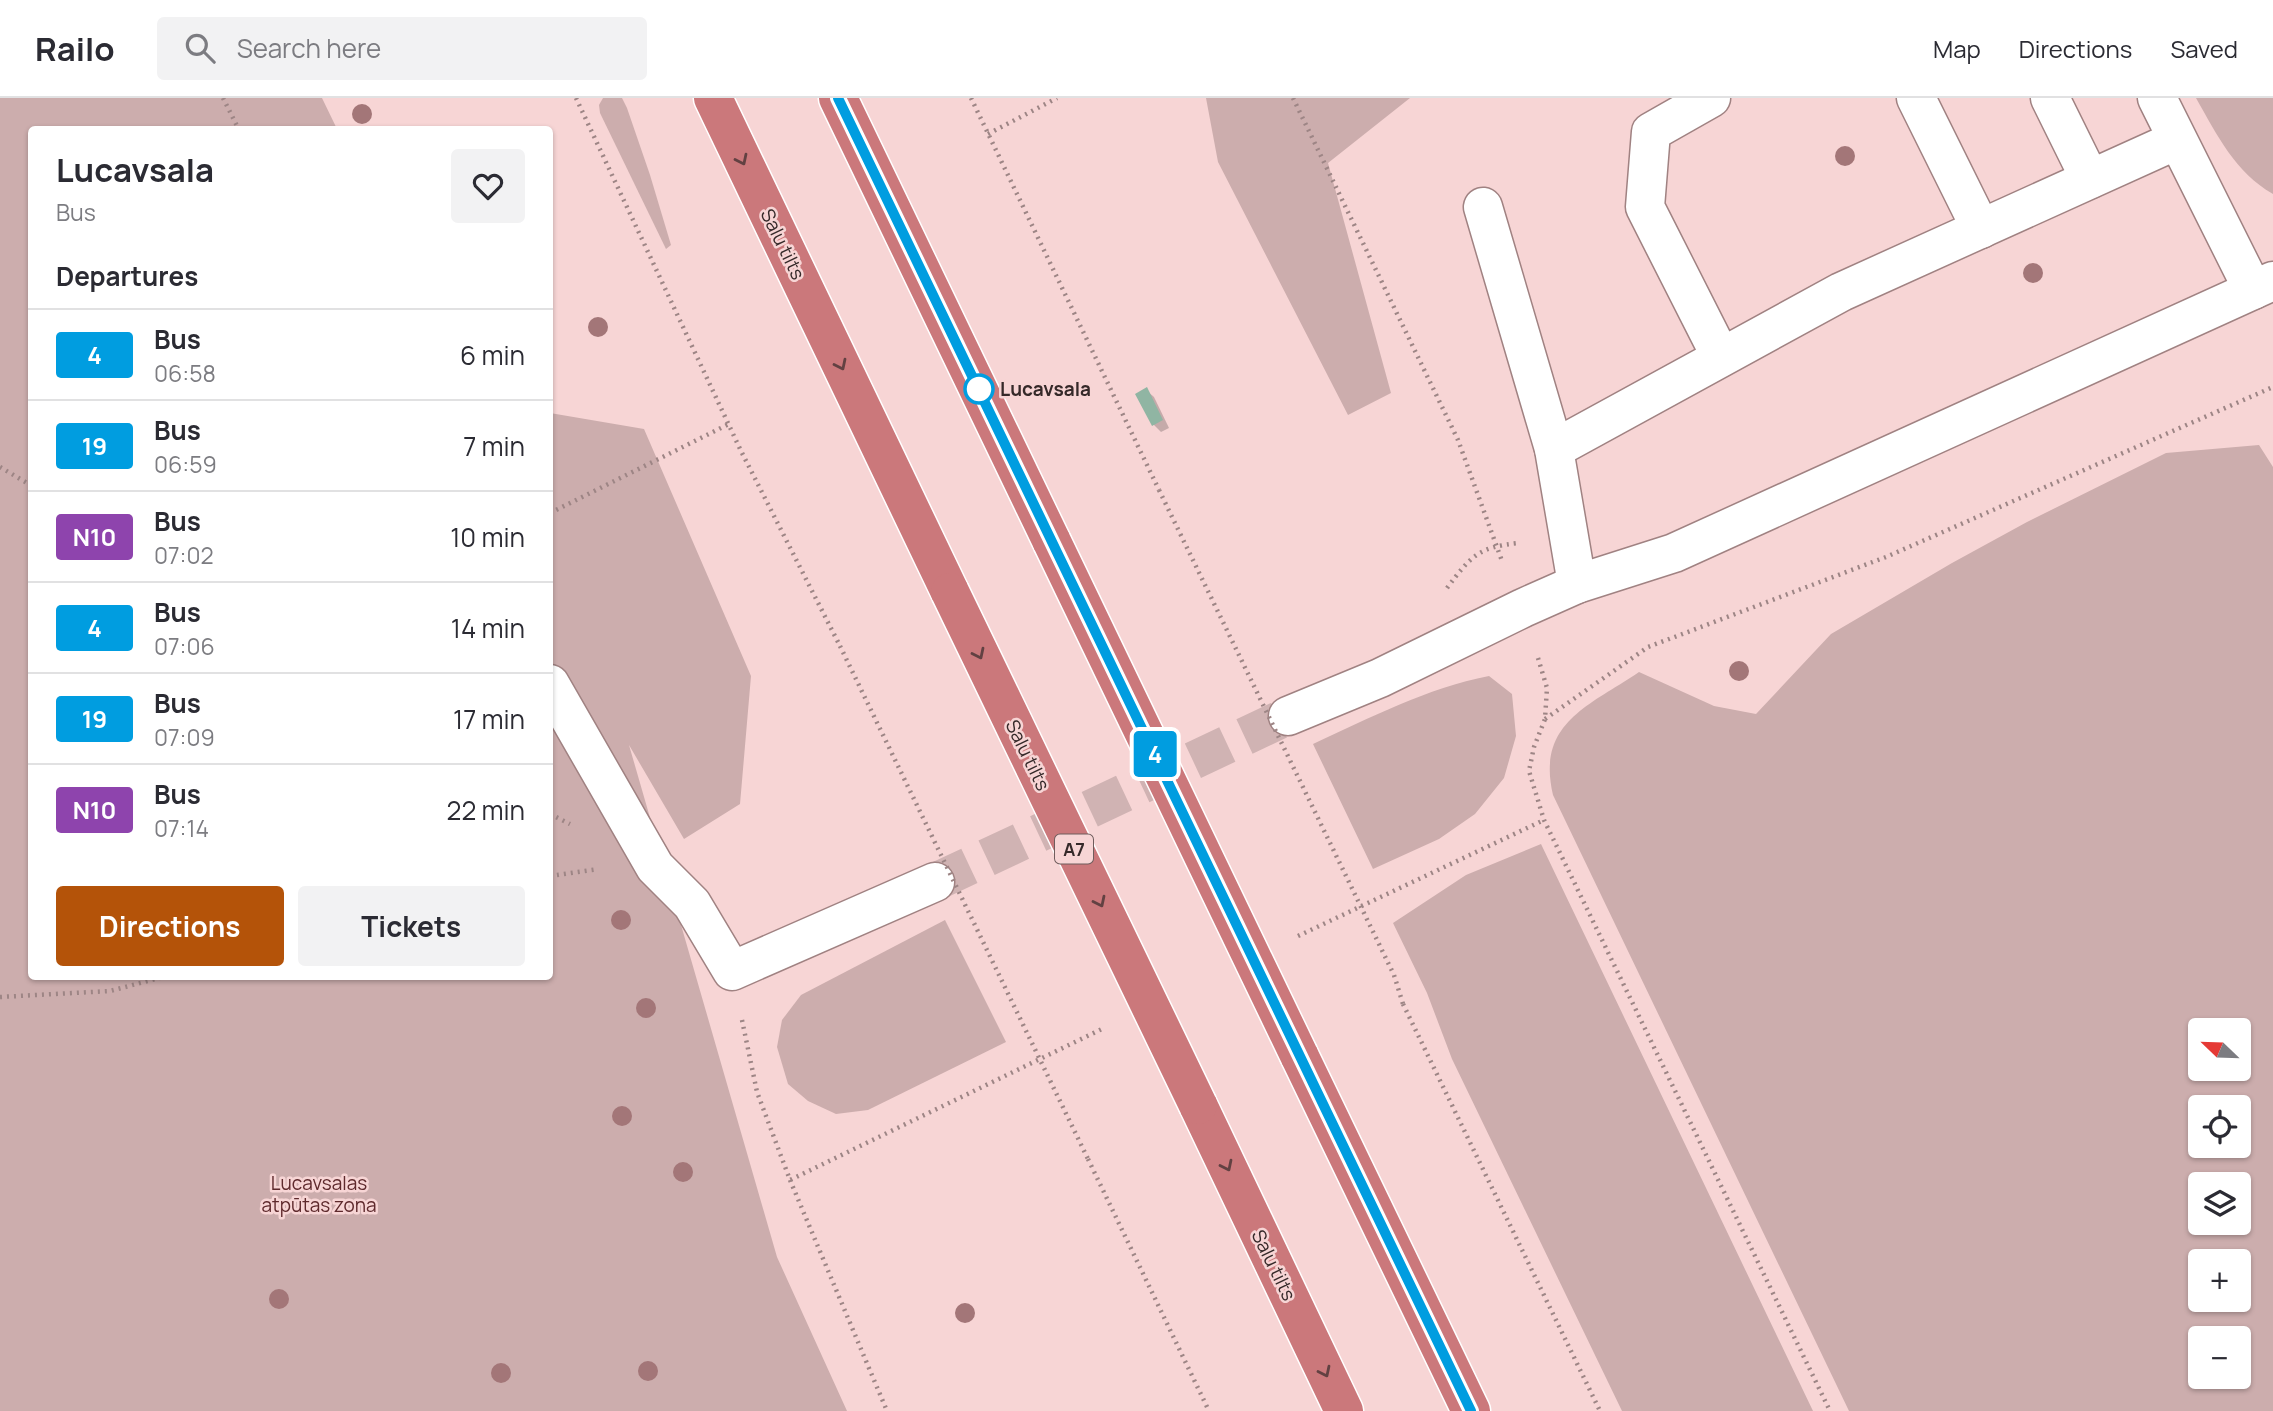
<!DOCTYPE html>
<html lang="en">
<head>
<meta charset="utf-8">
<style>
	:root { --surface:#fff; --page:#f2f2f3; --text:#2b2b33; --muted:#7c7c81; --line:#e1e1e2; --accent:#b45309 }
	body { margin:0; font-family:Manrope,sans-serif; background:var(--page); color:var(--text); height:100vh; display:flex; flex-direction:column; font-size:26px; white-space:nowrap }
	* { box-sizing:border-box; margin:0 }
	p { font-size:23px; color:var(--muted) }
	.icon { flex:none; width:38px; height:38px; fill:none; stroke:currentColor; stroke-width:2; stroke-linecap:round; stroke-linejoin:round }
	.map { position:relative; flex:1; overflow:hidden }
	.drawer { position:absolute; left:28px; top:28px; width:525px; height:854px; display:flex; flex-direction:column; background:var(--surface); border-radius:7px; box-shadow:0 2px 5px #0004 }
	.drawer>* { flex:none }
	.badge { padding:0 14px; border-radius:5px; font-size:24px; line-height:46px }
	.needle { width:46px; rotate:293deg }
	.fabs { position:absolute; left:2188px; top:920px; display:grid; gap:14px }
	.fabs a { display:grid; place-items:center; width:63px; height:63px; border-radius:7px; background:var(--surface); box-shadow:0 2px 5px #0004; font-size:35px }
	.map>.badge { position:absolute; translate:-50% -50%; box-shadow:0 0 0 4px #fff }
	h2 { padding:0 28px; font-size:26px; line-height:63px }
	.round { display:grid; place-items:center; flex:none; width:74px; height:74px; border-radius:7px; background:var(--page) }
	.summary { display:flex; align-items:center; justify-content:space-between; height:119px; padding:0 28px }
	h1 { font-size:33px; font-weight:700; line-height:52px }
	.primary-button { display:flex; gap:14px; margin-top:auto; padding:14px 28px }
	.primary-button a { flex:1; height:80px; border-radius:7px; background:var(--accent); color:#fff; font-size:28px; font-weight:700; line-height:80px; text-align:center }
	.primary-button a+a { background:var(--page); color:var(--text) }
	ul { padding:0; list-style:none }
	li { display:flex; align-items:center; gap:21px; height:91px; padding:0 28px; border-top:2px solid var(--line) }
	li div { flex:1 }
	li b { display:block; font-size:26px }
	li em { font-style:normal }
	li .badge { min-width:77px; font-weight:700; text-align:center }
	header { display:flex; align-items:center; gap:42px; box-sizing:border-box; height:98px; padding:0 35px; background:var(--surface); border-bottom:2px solid var(--line) }
	header strong { font-size:33px }
	nav { display:flex; gap:38px; margin-inline-start:auto; font-size:24px }
	.search { width:490px; height:63px; background:var(--page); display:flex; align-items:center; gap:18px; box-sizing:border-box; padding:0 24px; border-radius:7px; color:var(--muted); font-size:26px }
	.map>svg:first-child { display:block }
	.green { fill:#ccadad; fill-rule:evenodd }
	.shadow { fill:#0003 }
	.building { fill:#90b5a3 }
	.lines { fill:none; stroke-linecap:round; stroke-linejoin:round }
	.minor-tunnel { stroke:#d0b3b3; stroke-width:38; stroke-dasharray:38 19; stroke-linecap:butt }
	.minor-casing { stroke:#a08282; stroke-width:41 }
	.highway-casing { stroke:#fff; stroke-width:41 }
	.path { stroke:#9d8585; stroke-width:4.5; stroke-dasharray:2 5; stroke-linecap:butt }
	.minor { stroke:#fff; stroke-width:38 }
	.highway { stroke:#cb787b; stroke-width:38 }
	.highway-bridge-casing { stroke:#fff; stroke-width:41; stroke-linecap:butt }
	.path-bridge { stroke:#9d8585; stroke-width:4.5; stroke-dasharray:2 5; stroke-linecap:butt }
	.highway-bridge { stroke:#cb787b; stroke-width:38 }
	.tree { fill:#a37678 }
	.oneway { stroke:#624142 }
	.line-casing { stroke:#fff; stroke-width:16 }
	.line { stroke:#009de0; stroke-width:10 }
	.stop-dot { fill:#fff; stroke:#009de0; stroke-width:3.5 }
	.labels { text-anchor:middle; dominant-baseline:central; stroke-width:5; stroke-linejoin:round; paint-order:stroke }
	.shield { fill:#f7d5d5; stroke:#6f5d5d; stroke-width:2 }
	.shield-label { font-size:18px; font-weight:bold; fill:#352929 }
	.street-label { font-size:19px; fill:#352929; stroke:#f7d5d5 }
	.stop-label { font-size:19px; font-weight:bold; fill:#352929; stroke:#f7d5d5; text-anchor:start }
	.park-label { font-size:19px; fill:#5e292c; stroke:#f7d5d5 }
</style>
</head>
<body>
<header>
<strong>Railo</strong>
<div class="search"><svg class="icon" aria-label="search" viewBox="0 0 24 24"><circle cx="10" cy="10" r="6"/><path d="M15 15l6 6"/></svg>Search here</div>
<nav><a>Map</a><a>Directions</a><a>Saved</a></nav>
</header>
<div class="map">
<svg width="2273" height="1313" viewBox="0 0 2273 1313">
	<rect width="100%" height="100%" fill="#f7d5d5"/>
	<g class="green">
		<polygon points="0,0 322,0 337,31 32,32 32,878 550,878 550,315 644,331 751,578 740,706 684,741 629,647 777,1159 847,1313 0,1313"/>
		<polygon points="603,0 622,0 627,10 650,77 671,147 666,151 600,15 599,7"/>
		<polygon points="1206,0 1410,0 1328,65 1391,295 1348,317 1218,64"/>
		<path d="M2196,0h77v96c-38,-22 -56,-59 -77,-96z"/>
		<path d="M2259,347l14,22v944h-424l-296,-616c-17,-72 36,-89 86,-123l75,34 42,8 75,-80 121,-71 75,-41 139,-69zM2200,933h38v38h-38zM2200,1010h38v38h-38zM2200,1087h38v38h-38zM2200,1164h38v38h-38zM2200,1241h38v38h-38z"/>
		<path d="M1489,578l23,18 4,42 -12,42 -29,36 -36,25 -66,30 -60,-125c57,-26 114,-56 176,-68z"/>
		<polygon points="1541,746 1813,1313 1622,1313 1452,961 1427,895 1393,825 1466,777"/>
		<polygon points="945,822 1006,944 868,1012 836,1016 808,1003 788,986 777,949 782,922 801,897"/>
	</g>
	<polygon class="shadow" points="1146,292 1154,299 1169,330 1161,334 1153,326"/>
	<polygon class="building" points="1147,289 1163,322 1152,328 1135,296"/>
	<g class="lines">
		<polyline class="minor-tunnel" points="935,784 1288,618"/>
		<g class="minor-casing">
			<g id="minor">
				<polyline points="1711,0 1651,34 1645,109 1721,259"/>
				<polyline points="1916,0 1981,131"/>
				<polyline points="2050,0 2090,81"/>
				<polyline points="2157,0 2253,192"/>
				<polyline points="1483,109 1554,351 1577,486"/>
				<polyline points="1554,351 1841,194 2177,42"/>
				<polyline points="550,586 655,769 692,806 732,873 935,784"/>
				<polyline points="1288,618 1380,580 1523,510 1577,486 1674,455 2273,183"/>
			</g>
		</g>
		<g class="highway-casing">
			<g id="highway">
				<polyline points="713,0 950,494"/>
				<polyline points="838,0 1052,444"/>
				<polyline points="1299,957 1471,1313"/>
				<polyline points="1198,1007 1344,1313"/>
			</g>
		</g>
		<g class="path">
			<polyline points="223,0 239,32"/>
			<polyline points="576,0 741,353 840,548"/>
			<polyline points="971,0 1159,392"/>
			<polyline points="1293,0 1458,342 1502,463"/>
			<polyline points="988,36 1057,0"/>
			<polyline points="0,369 32,388"/>
			<polyline points="550,415 729,326"/>
			<path d="M1447,490c24,-32 31,-41 72,-45"/>
			<polyline points="1538,560 1547,590 1545,621 1534,649 1529,673 1544,722 1830,1313"/>
			<polyline points="1545,621 1648,549 1886,459 2273,289"/>
			<polyline points="550,716 570,726"/>
			<polyline points="550,778 598,771"/>
			<polyline points="1298,838 1544,722"/>
			<polyline points="0,899 110,893 167,878"/>
			<polyline points="1403,906 1600,1313"/>
			<polyline points="742,922 757,994 790,1082 1104,930"/>
			<polyline points="1088,1061 1209,1313"/>
			<polyline points="790,1082 887,1313"/>
		</g>
		<use href="#minor" class="minor"/>
		<use href="#highway" class="highway"/>
		<g class="highway-bridge-casing">
			<g id="highway-bridge">
				<polyline points="1052,444 1299,957"/>
				<polyline points="950,494 1198,1007"/>
			</g>
		</g>
		<g class="path-bridge">
			<polyline points="1159,392 1394,877 1403,906"/>
			<polyline points="840,548 1088,1061"/>
		</g>
		<use href="#highway-bridge" class="highway-bridge"/>
	</g>
	<g class="tree">
		<circle cx="362" cy="16" r="10"/>
		<circle cx="1845" cy="58" r="10"/>
		<circle cx="2033" cy="175" r="10"/>
		<circle cx="598" cy="229" r="10"/>
		<circle cx="1739" cy="573" r="10"/>
		<circle cx="621" cy="822" r="10"/>
		<circle cx="646" cy="910" r="10"/>
		<circle cx="622" cy="1018" r="10"/>
		<circle cx="683" cy="1074" r="10"/>
		<circle cx="279" cy="1201" r="10"/>
		<circle cx="965" cy="1215" r="10"/>
		<circle cx="648" cy="1273" r="10"/>
		<circle cx="501" cy="1275" r="10"/>
	</g>
	<defs><path id="oneway-chevron" d="M-2-3.5L2.5 0L-2 3.5" fill="none" stroke-width="1.6" stroke-linecap="round" stroke-linejoin="round" transform="scale(1.75)"/></defs>
	<g class="oneway">
		<use href="#oneway-chevron" transform="translate(742 62) rotate(64)"/>
		<use href="#oneway-chevron" transform="translate(841 267) rotate(64)"/>
		<use href="#oneway-chevron" transform="translate(979 556) rotate(64)"/>
		<use href="#oneway-chevron" transform="translate(1100 804) rotate(64)"/>
		<use href="#oneway-chevron" transform="translate(1227 1068) rotate(64)"/>
		<use href="#oneway-chevron" transform="translate(1325 1274) rotate(64)"/>
	</g>
	<g class="lines">
		<g class="line-casing">
			<polyline id="line" points="838,0 1471,1313"/>
		</g>
		<use href="#line" class="line"/>
	</g>
	<circle class="stop-dot" cx="979" cy="291" r="14"/>
	<g class="labels">
		<rect class="shield" x="1055" y="736.5" width="38" height="29" rx="5"/>
		<g class="shield-label">
			<text x="1074" y="751">A7</text>
		</g>
		<g class="street-label">
			<text transform="translate(783 146) rotate(64)">Salu tilts</text>
			<text transform="translate(1028 657) rotate(64)">Salu tilts</text>
			<text transform="translate(1274 1167) rotate(64)">Salu tilts</text>
		</g>
		<g class="stop-label">
			<text x="1000" y="291">Lucavsala</text>
		</g>
		<g class="park-label">
			<text x="319" y="1085">Lucavsalas<tspan x="319" dy="22">atpūtas zona</tspan></text>
		</g>
	</g>
</svg>
<div class="fabs">
<a><svg class="needle" viewBox="-14 -14 28 28"><path d="M0-13l5 13h-10z" fill="#e53935"/><path d="M0 13l5-13h-10z" fill="#7c7c81"/></svg></a>
<a><svg class="icon" aria-label="locate" viewBox="0 0 24 24"><circle cx="12" cy="12" r="6"/><path d="M12 2v4M12 18v4M2 12h4M18 12h4"/></svg></a>
<a><svg class="icon" aria-label="layers" viewBox="0 0 24 24"><path d="M12 4l9 5-9 5-9-5zM3 14l9 5 9-5"/></svg></a>
<a>+</a>
<a>−</a>
</div>
<b class="badge" style="left:1155px;top:656px;background:#009de0;color:#fff">4</b>
<section class="drawer">
<div class="summary"><div><h1>Lucavsala</h1><p>Bus</p></div><a class="round"><svg class="icon" aria-label="heart" viewBox="0 0 24 24"><path d="M12 20l-8-8c-3-5 5-10 8-4 3-6 11-1 8 4z"/></svg></a></div>
<h2>Departures</h2>
<ul>
<li><span class="badge" style="background:#009de0;color:#fff">4</span><div><b>Bus</b><p>06:58</p></div><em>6 min</em></li>
<li><span class="badge" style="background:#009de0;color:#fff">19</span><div><b>Bus</b><p>06:59</p></div><em>7 min</em></li>
<li><span class="badge" style="background:#8e44ad;color:#fff">N10</span><div><b>Bus</b><p>07:02</p></div><em>10 min</em></li>
<li><span class="badge" style="background:#009de0;color:#fff">4</span><div><b>Bus</b><p>07:06</p></div><em>14 min</em></li>
<li><span class="badge" style="background:#009de0;color:#fff">19</span><div><b>Bus</b><p>07:09</p></div><em>17 min</em></li>
<li><span class="badge" style="background:#8e44ad;color:#fff">N10</span><div><b>Bus</b><p>07:14</p></div><em>22 min</em></li>
</ul>
<div class="primary-button"><a>Directions</a><a>Tickets</a></div>
</section>
</div>
</body>
</html>
